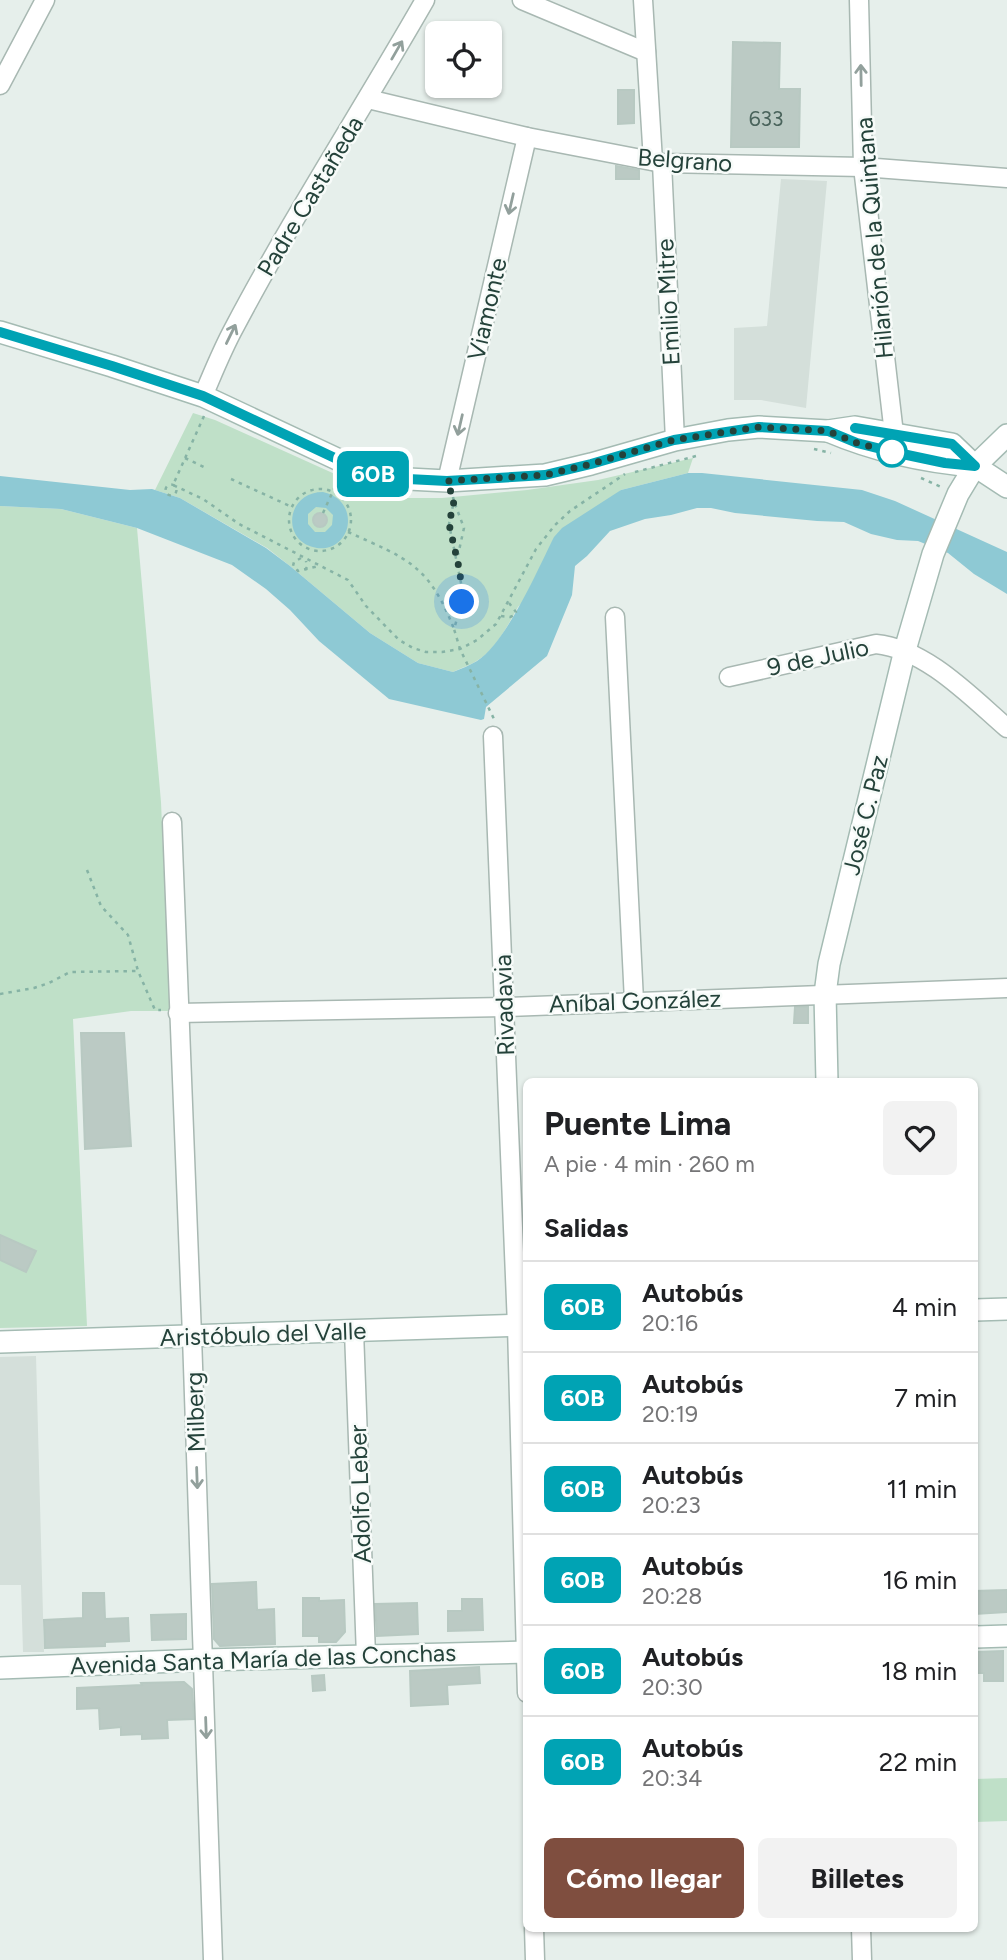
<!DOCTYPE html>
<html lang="es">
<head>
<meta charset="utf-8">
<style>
	:root { --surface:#fff; --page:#f2f2f2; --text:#202124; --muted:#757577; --line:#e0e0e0; --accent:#7f4e3f }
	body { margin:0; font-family:Figtree,sans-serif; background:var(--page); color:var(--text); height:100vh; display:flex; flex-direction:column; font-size:26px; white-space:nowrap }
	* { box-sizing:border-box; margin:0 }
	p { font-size:23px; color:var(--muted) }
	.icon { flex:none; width:38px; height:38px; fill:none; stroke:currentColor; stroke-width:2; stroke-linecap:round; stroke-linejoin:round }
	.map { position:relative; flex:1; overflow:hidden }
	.drawer { position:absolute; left:523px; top:1078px; width:455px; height:854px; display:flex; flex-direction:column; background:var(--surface); border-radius:10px; box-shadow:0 2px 5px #0004 }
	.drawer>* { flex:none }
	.badge { padding:0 14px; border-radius:10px; font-size:24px; line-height:46px }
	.tools { position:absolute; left:425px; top:21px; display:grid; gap:14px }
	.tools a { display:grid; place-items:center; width:77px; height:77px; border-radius:10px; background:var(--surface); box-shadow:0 2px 5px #0004; font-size:35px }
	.you { position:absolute; width:35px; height:35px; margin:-18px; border:5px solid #fff; border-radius:50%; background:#1a73e8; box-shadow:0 0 0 10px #1a73e833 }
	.map>.badge { position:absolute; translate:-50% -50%; box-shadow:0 0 0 4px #fff }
	h2 { padding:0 21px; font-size:26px; line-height:63px }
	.round { display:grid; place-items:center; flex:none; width:74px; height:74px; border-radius:10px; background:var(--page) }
	.summary { display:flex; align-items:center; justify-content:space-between; height:119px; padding:0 21px }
	h1 { font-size:33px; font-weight:700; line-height:52px }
	.primary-button { display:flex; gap:14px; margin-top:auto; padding:14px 21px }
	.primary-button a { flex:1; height:80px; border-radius:10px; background:var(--accent); color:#fff; font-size:28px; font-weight:700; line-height:80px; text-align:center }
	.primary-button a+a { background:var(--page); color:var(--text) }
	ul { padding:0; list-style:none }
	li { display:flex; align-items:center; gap:21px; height:91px; padding:0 21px; border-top:2px solid var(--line) }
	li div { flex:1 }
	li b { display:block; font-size:26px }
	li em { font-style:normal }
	li .badge { min-width:77px; font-weight:700; text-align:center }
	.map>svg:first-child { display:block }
	.built { fill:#d4dfda }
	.green { fill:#bfe0c8 }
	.water { fill:#8ec9d4; fill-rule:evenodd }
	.building { fill:#bbcac4; stroke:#b8c9c2; stroke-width:2 }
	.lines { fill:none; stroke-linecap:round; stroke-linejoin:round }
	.street-casing { stroke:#a8b8b2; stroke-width:21 }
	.secondary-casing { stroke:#a4bbb3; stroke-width:24 }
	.path { stroke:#86b3a5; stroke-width:2.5; stroke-dasharray:3.5 5; stroke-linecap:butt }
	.street { stroke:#fff; stroke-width:18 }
	.secondary { stroke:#fff; stroke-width:21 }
	.oneway { stroke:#92a09c }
	.line-casing { stroke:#fff; stroke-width:16 }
	.line { stroke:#00a3b4; stroke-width:10 }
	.walk { stroke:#24423a; stroke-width:7; stroke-dasharray:0 12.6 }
	.stop-dot { fill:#fff; stroke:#00a3b4; stroke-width:3.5 }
	.labels { text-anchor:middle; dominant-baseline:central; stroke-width:5; stroke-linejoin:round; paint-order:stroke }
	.number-label { font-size:21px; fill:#4a645c }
	.street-label { font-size:24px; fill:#24423a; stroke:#f7fbf9 }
</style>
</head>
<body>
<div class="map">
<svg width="1007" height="1960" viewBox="0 0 1007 1960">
	<rect width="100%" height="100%" fill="#e6efeb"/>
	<g class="built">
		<polygon points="781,179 827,181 806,408 761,400 734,400 734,328 767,326"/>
		<polygon points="36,1356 44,1652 23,1652 21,1585 0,1585 0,1357"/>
	</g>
	<g class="green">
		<path d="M193,413l22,7 173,78h54l85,-8 71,-10 95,-22 -5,15 -67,17 -103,117c-10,18 -22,42 -40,53 -7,5 -17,8 -25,12l-35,-9 -48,-30 -80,-67 -23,-18 -87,-50 -25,-8z"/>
		<polygon points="0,506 61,509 137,528 161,802 170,1011 131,1011 73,1019 87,1326 0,1328"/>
		<polygon points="1007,1778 1007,1821 975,1822 975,1779"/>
	</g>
	<g class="water">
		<path d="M688,473h14l160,17 33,11 112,51v42l-33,-20 -26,-21 -30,-12 -21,-1 -26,-6 -27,-12 -27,-1 -82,-8 -24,-5h-14l-26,7 -26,4 -35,12 -23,25 -12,10 -3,29 -25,61 -61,51 -2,12 -3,1 -92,-21 -70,-58 -29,-31 -24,-21 -34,-24 -95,-37 -76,-19 -61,-3v-30l130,14 22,-1 28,9 86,50 24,18 80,67 48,30 35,9c8,-3 17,-7 24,-11 29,-18 61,-92 77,-124l8,-9 59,-38z"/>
		<path d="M323,492c38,8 30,60 -6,56 -36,-5 -32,-56 6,-56zM316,507l10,1 7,7 -1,10 -7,7h-10l-7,-8v-10z"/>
	</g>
	<g class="building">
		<polygon points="733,42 780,43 779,89 800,89 799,147 731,147"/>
		<polygon points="618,90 634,90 634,123 618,124"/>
		<polygon points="616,166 639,170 639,179 616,179"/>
		<circle cx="320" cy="520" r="7"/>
		<polygon points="795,1007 808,1007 808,1023 794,1023"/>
		<polygon points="81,1033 124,1033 131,1146 85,1149"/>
		<polygon points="0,1235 36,1251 26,1272 0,1260"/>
		<polygon points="256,1582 257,1610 274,1609 275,1644 220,1646 214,1639 212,1584"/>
		<polygon points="1007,1590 1007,1612 975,1614 975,1591"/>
		<polygon points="83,1593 104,1593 105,1619 128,1618 129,1641 105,1642 105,1646 45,1648 44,1620 83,1618"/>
		<polygon points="303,1598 319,1598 319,1601 344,1600 345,1632 336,1642 319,1642 319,1636 303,1636"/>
		<polygon points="462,1599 482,1599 483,1630 448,1631 448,1611 462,1611"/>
		<polygon points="417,1603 418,1634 377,1636 375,1604"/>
		<polygon points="186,1614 186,1639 152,1640 151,1615"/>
		<polygon points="1003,1651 1003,1681 984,1681 984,1673 975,1673 975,1652"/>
		<polygon points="479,1667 480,1683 447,1685 448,1704 411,1706 410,1671"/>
		<polygon points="324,1675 325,1690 313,1691 312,1676"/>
		<polygon points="184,1682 192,1689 194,1719 167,1720 168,1738 142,1739 142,1734 121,1735 121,1727 100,1729 99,1708 77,1709 77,1688 142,1685 141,1683"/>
	</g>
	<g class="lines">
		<g class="street-casing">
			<g id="street">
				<polyline points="522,0 646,52"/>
				<polyline points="643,0 653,161"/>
				<polyline points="859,0 863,167 894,434"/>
				<polyline points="0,85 45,0"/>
				<polyline points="368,99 527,137 662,163 863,167 1007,178"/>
				<polyline points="662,163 675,440"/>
				<path d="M203,396c10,-23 19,-46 31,-68 59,-112 128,-218 191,-328"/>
				<polyline points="447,481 527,137"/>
				<polyline points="615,617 634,1001"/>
				<path d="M729,677l147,-33c50,5 94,52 131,84"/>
				<polyline points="493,736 517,1326 527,1693"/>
				<polyline points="172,822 192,1336 213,1960"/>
				<polyline points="178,1013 505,1007 1007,988"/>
				<polyline points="354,1331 366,1656"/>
				<polyline points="534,1928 535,1960"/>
				<polyline points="861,1928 862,1960"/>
			</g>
		</g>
		<g class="secondary-casing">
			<g id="secondary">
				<polyline points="0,332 112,366 203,396 354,467 389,478 447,481 545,475 591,464 675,440 728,430 759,427 828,431 855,427 952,444 975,466 1007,487"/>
				<path d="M828,431c47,20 97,31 147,35"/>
				<polyline points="827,1082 825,994 829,964 905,650 933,554 958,494 975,466 1007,435"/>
				<polyline points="975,1310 1007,1309"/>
				<polyline points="0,1342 527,1325"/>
				<polyline points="975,1637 1007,1636"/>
				<polyline points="0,1668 204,1660 527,1652"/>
			</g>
		</g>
		<g class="path">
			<polyline points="204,416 173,485 203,499 239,524 348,580 366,606 399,640 413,648 426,652 442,652 460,649 477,640 496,624 536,549 555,525 570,511 625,474"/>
			<polyline points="814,449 831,453"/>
			<polyline points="185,458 204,467"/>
			<polyline points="635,472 700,455"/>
			<polyline points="921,478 941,487"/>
			<polyline points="231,479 292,507"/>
			<circle cx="171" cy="490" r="5.5"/>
			<circle cx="320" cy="520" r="31"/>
			<polyline points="453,497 454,501 449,524 462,588 462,602 454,629 460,649 494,719"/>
			<polyline points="455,504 464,528 458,555"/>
			<polyline points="323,513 339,478"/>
			<path d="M348,532c60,27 81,33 106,97"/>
			<polyline points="301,558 294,562 293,566 298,571 319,566"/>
			<polyline points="305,570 307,567 306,561"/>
			<polyline points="501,616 510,617 515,615 516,612 509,603"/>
			<polyline points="87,870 101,906 128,935 138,971 155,1010 161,1010"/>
			<polyline points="0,994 34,988 49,983 70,972 138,971"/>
		</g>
		<use href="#street" class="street"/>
		<use href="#secondary" class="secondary"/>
	</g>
	<defs><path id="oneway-shaft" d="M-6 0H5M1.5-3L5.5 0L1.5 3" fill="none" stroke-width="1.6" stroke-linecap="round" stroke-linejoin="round" transform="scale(1.75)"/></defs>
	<g class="oneway">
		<use href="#oneway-shaft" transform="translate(397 50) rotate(-60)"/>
		<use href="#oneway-shaft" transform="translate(861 75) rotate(-91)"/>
		<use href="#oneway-shaft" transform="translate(511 204) rotate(103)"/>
		<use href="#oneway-shaft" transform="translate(231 334) rotate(-64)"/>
		<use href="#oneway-shaft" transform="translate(460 425) rotate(103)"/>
		<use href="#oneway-shaft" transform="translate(197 1478) rotate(88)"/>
		<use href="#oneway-shaft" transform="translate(206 1728) rotate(88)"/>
	</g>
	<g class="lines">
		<g class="line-casing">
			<polyline id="line" points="0,332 112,366 203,396 354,467 388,478 447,481 545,475 591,464 674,440 759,427 828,431 857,443 893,452 945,463 975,466 952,444 855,428"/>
		</g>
		<use href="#line" class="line"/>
		<polyline class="walk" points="462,602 460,572 449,524 454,501 447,481 545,475 591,464 674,440 759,427 828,431 857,443 893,452 892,452"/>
	</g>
	<circle class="stop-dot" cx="892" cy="452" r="14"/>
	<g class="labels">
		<g class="number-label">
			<text x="766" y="118">633</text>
		</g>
		<g class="street-label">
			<text transform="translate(685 160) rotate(4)">Belgrano</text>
			<text transform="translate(310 196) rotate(-59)">Padre Castañeda</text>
			<text transform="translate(874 238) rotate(-95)">Hilarión de la Quintana</text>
			<text transform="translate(668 302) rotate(-93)">Emilio Mitre</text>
			<text transform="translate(487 309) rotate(-77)">Viamonte</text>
			<text transform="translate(818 657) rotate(-12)">9 de Julio</text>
			<text transform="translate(865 815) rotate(-76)">José C. Paz</text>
			<text transform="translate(635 1001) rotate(-2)">Aníbal González</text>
			<text transform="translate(504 1005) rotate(-92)">Rivadavia</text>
			<text transform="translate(263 1334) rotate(-2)">Aristóbulo del Valle</text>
			<text transform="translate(195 1412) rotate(-92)">Milberg</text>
			<text transform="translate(360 1494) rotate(-92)">Adolfo Leber</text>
			<text transform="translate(263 1659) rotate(-2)">Avenida Santa María de las Conchas</text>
		</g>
	</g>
</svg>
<div class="tools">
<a><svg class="icon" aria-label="locate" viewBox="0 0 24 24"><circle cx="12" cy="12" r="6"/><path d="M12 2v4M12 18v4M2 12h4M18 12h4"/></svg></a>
</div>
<div class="you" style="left:462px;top:602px"></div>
<b class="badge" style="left:373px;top:474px;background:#00a3b4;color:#fff">60B</b>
<section class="drawer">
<div class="summary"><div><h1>Puente Lima</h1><p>A pie · 4 min · 260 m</p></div><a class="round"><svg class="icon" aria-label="heart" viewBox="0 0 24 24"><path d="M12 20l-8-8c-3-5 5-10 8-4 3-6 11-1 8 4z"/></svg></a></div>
<h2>Salidas</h2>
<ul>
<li><span class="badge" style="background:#00a3b4;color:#fff">60B</span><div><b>Autobús</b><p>20:16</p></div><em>4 min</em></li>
<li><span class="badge" style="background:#00a3b4;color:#fff">60B</span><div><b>Autobús</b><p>20:19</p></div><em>7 min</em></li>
<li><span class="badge" style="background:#00a3b4;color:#fff">60B</span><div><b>Autobús</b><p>20:23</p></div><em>11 min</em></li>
<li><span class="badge" style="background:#00a3b4;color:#fff">60B</span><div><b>Autobús</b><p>20:28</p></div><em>16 min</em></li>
<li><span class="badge" style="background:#00a3b4;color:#fff">60B</span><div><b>Autobús</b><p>20:30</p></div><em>18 min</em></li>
<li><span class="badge" style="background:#00a3b4;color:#fff">60B</span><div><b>Autobús</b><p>20:34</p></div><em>22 min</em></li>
</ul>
<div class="primary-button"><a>Cómo llegar</a><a>Billetes</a></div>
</section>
</div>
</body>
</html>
